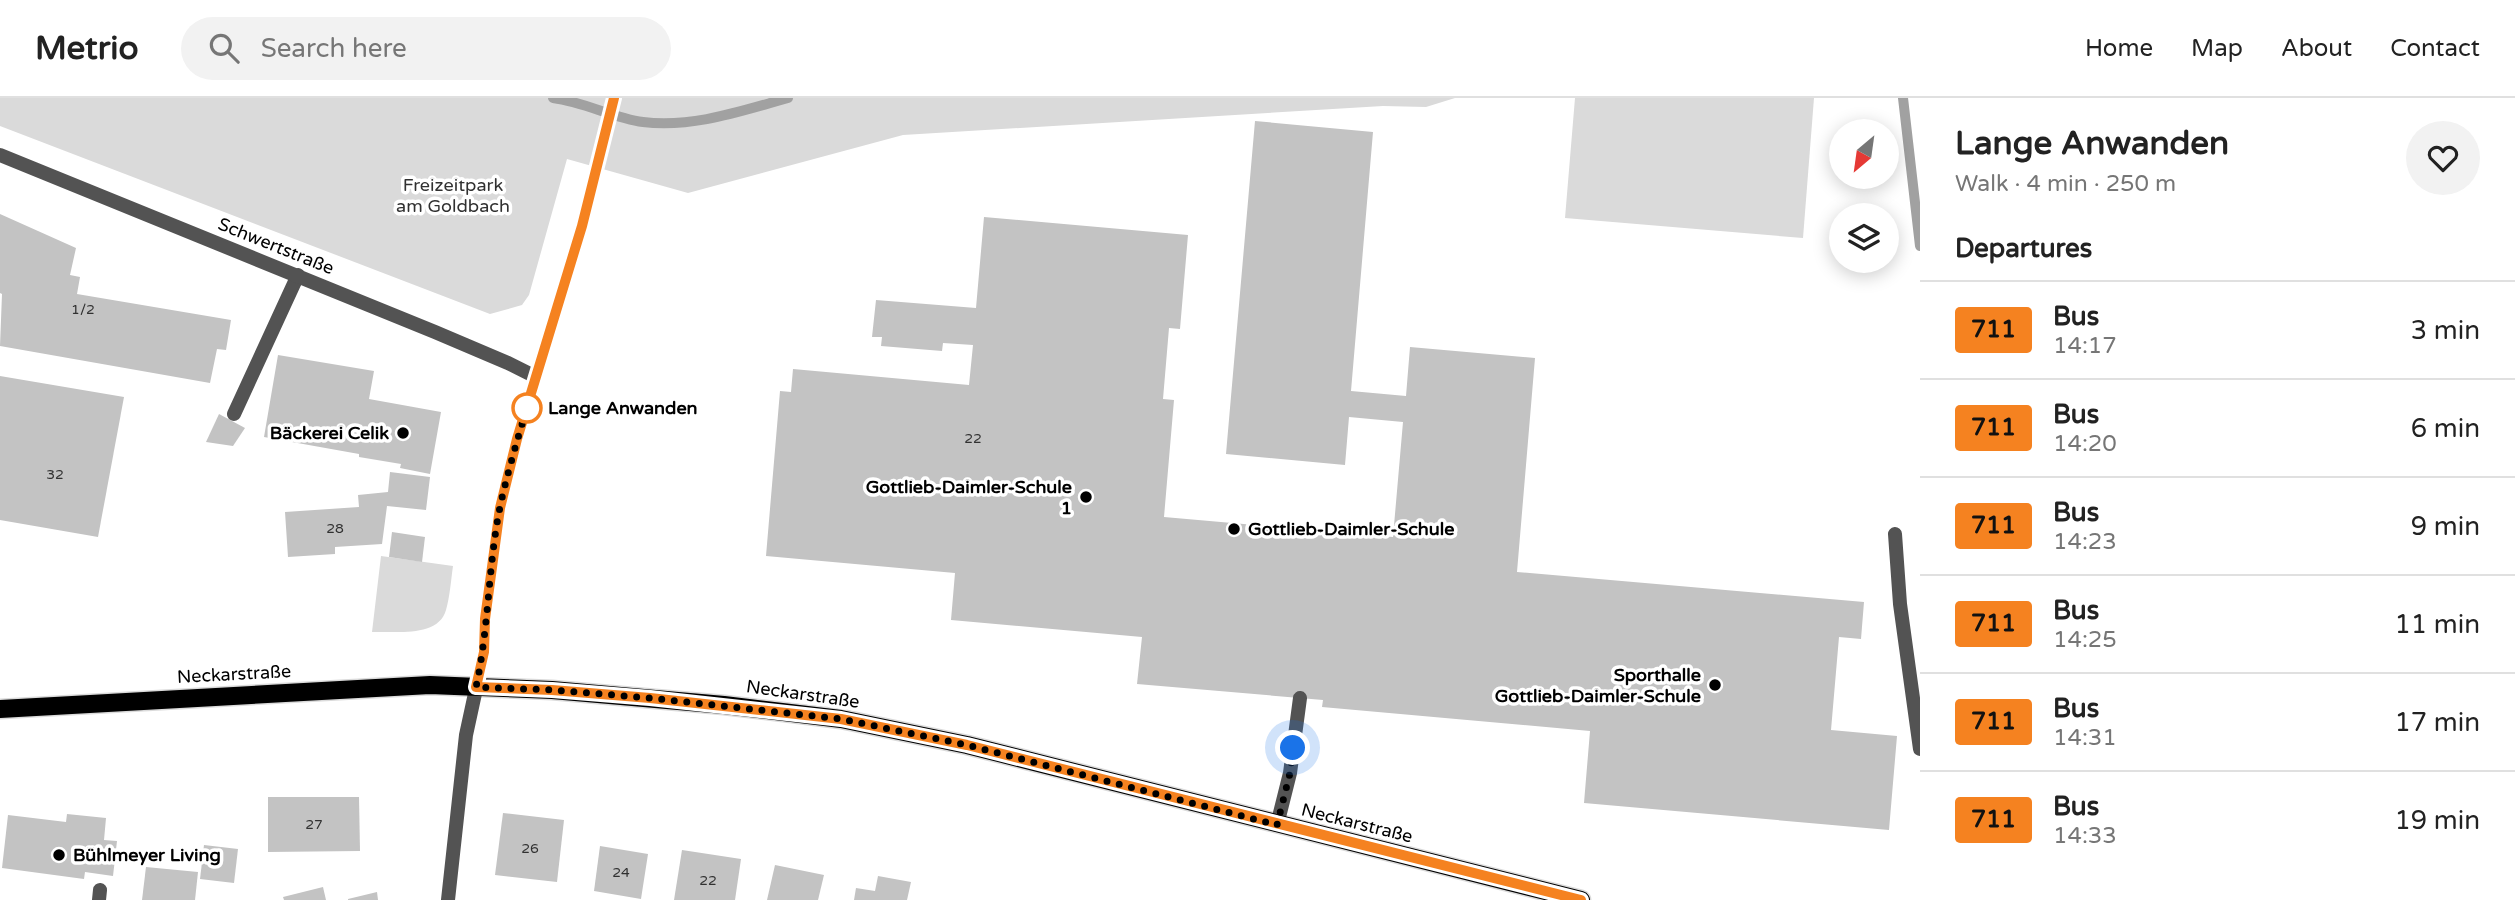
<!DOCTYPE html>
<html lang="en">
<head>
<meta charset="utf-8">
<style>
	:root { --surface:#fff; --page:#f2f2f2; --text:#222; --muted:#767676; --line:#e0e0e0 }
	body { margin:0; font-family:"Varela Round",sans-serif; background:var(--page); color:var(--text); height:100vh; display:flex; flex-direction:column; font-size:26px; white-space:nowrap }
	* { box-sizing:border-box; margin:0 }
	p { font-size:23px; color:var(--muted) }
	.icon { flex:none; width:38px; height:38px; fill:none; stroke:currentColor; stroke-width:2; stroke-linecap:round; stroke-linejoin:round }
	.map { position:relative; flex:1; overflow:hidden }
	.sheet { display:flex; flex-direction:column; background:var(--surface); width:595px }
	.sheet>* { flex:none }
	.badge { padding:0 14px; border-radius:5px; font-size:24px; line-height:46px }
	.needle { width:46px; rotate:209deg }
	.tools { position:absolute; left:1829px; top:21px; display:grid; gap:14px }
	.tools a { display:grid; place-items:center; width:70px; height:70px; border-radius:50%; background:var(--surface); box-shadow:0 4px 18px #0003; font-size:35px }
	.you { position:absolute; width:35px; height:35px; margin:-18px; border:5px solid #fff; border-radius:50%; background:#1a73e8; box-shadow:0 0 0 10px #1a73e833 }
	.map>.badge { position:absolute; translate:-50% -50%; box-shadow:0 0 0 4px #fff }
	h2 { padding:0 35px; font-size:26px; line-height:63px }
	.round { display:grid; place-items:center; flex:none; width:74px; height:74px; border-radius:37px; background:var(--page) }
	.overview { display:flex; align-items:center; justify-content:space-between; height:119px; padding:0 35px }
	h1 { font-size:33px; font-weight:700; line-height:52px }
	ul { padding:0; list-style:none }
	li { display:flex; align-items:center; gap:21px; height:98px; padding:0 35px; border-top:2px solid var(--line) }
	li div { flex:1 }
	li b { display:block; font-size:26px }
	li em { font-style:normal }
	li .badge { min-width:77px; font-weight:700; text-align:center }
	header { display:flex; align-items:center; gap:42px; box-sizing:border-box; height:98px; padding:0 35px; background:var(--surface); border-bottom:2px solid var(--line) }
	header strong { font-size:33px }
	nav { display:flex; gap:38px; margin-inline-start:auto; font-size:24px }
	.search { width:490px; height:63px; background:var(--page); display:flex; align-items:center; gap:18px; box-sizing:border-box; padding:0 24px; border-radius:38px; color:var(--muted); font-size:26px }
	main { display:flex; flex:1; min-height:0 }
	.map>svg:first-child { display:block }
	.green { fill:#dadada }
	.lines { fill:none; stroke-linecap:round; stroke-linejoin:round }
	.stream { stroke:#a1a1a1; stroke-width:10 }
	.building { fill:#c3c3c3 }
	.primary-casing { stroke:#dbdbdb; stroke-width:21 }
	.service { stroke:#535353; stroke-width:14 }
	.minor { stroke:#535353; stroke-width:14 }
	.primary { stroke:#000; stroke-width:18 }
	.line-casing { stroke:#fff; stroke-width:16 }
	.line { stroke:#f58220; stroke-width:10 }
	.walk { stroke:#000; stroke-width:7; stroke-dasharray:0 12.6 }
	.stop-dot { fill:#fff; stroke:#f58220; stroke-width:3.5 }
	.poi-dot { fill:#000; stroke:#fff; stroke-width:2.5 }
	.labels { text-anchor:middle; dominant-baseline:central; stroke-width:7; stroke-linejoin:round; paint-order:stroke }
	.number-label { font-size:14px; fill:#313131 }
	.park-label { font-size:18px; fill:#313131; stroke:#fff }
	.street-label { font-size:18px; fill:#000; stroke:#fff }
	.stop-label { font-size:18px; font-weight:bold; fill:#000; stroke:#fff; text-anchor:start }
	.poi-label { font-size:18px; font-weight:bold; fill:#000; stroke:#fff; text-anchor:end }
</style>
</head>
<body>
<header>
<strong>Metrio</strong>
<div class="search"><svg class="icon" aria-label="search" viewBox="0 0 24 24"><circle cx="10" cy="10" r="6"/><path d="M15 15l6 6"/></svg>Search here</div>
<nav><a>Home</a><a>Map</a><a>About</a><a>Contact</a></nav>
</header>
<main>
<div class="map">
<svg width="1920" height="802" viewBox="0 0 1920 802">
	<rect width="100%" height="100%" fill="#fff"/>
	<g class="green">
		<polygon points="0,0 1455,0 1426,9 1383,8 903,37 688,95 567,61 529,197 522,207 490,216 0,28"/>
		<polygon points="1575,0 1814,0 1803,140 1565,120"/>
		<path d="M381,458l72,10c-2,14 -3,30 -7,44 -8,28 -51,21 -74,22z"/>
	</g>
	<g class="lines">
		<g class="stream">
			<path d="M553,0c32,4 60,20 90,24 50,6 98,-11 145,-24"/>
			<polyline points="1903,0 1920,148"/>
		</g>
	</g>
	<g class="building">
		<polygon points="1255,23 1373,34 1351,293 1406,298 1410,249 1535,260 1517,474 1864,504 1861,541 1839,539 1831,632 1897,638 1889,732 1584,705 1590,633 1322,609 1323,602 1137,586 1142,539 951,522 955,475 766,458 780,293 791,294 793,271 969,287 973,247 943,245 942,253 881,248 882,239 872,239 876,202 976,210 984,119 1188,137 1180,231 1169,230 1163,301 1174,302 1164,419 1393,439 1403,324 1349,319 1345,367 1226,356"/>
		<polygon points="0,116 76,150 70,177 80,179 77,196 231,222 226,252 217,251 210,285 0,248 2,196 0,195"/>
		<polygon points="278,257 374,273 369,301 441,314 430,376 400,370 401,366 359,359 359,356 264,339"/>
		<polygon points="0,278 124,299 98,439 0,422"/>
		<polygon points="219,316 245,330 233,348 206,344"/>
		<polygon points="390,374 430,379 426,412 387,408 382,446 335,449 335,456 288,459 285,414 359,409 358,397 388,394"/>
		<polygon points="392,434 425,439 422,464 389,459"/>
		<polygon points="268,699 359,699 360,753 268,754"/>
		<polygon points="503,715 564,722 557,784 495,777"/>
		<polygon points="67,716 106,720 104,742 117,743 113,778 85,774 84,781 2,770 8,717 66,724"/>
		<polygon points="204,747 238,751 234,785 200,781"/>
		<polygon points="600,748 648,756 641,801 594,793"/>
		<polygon points="682,752 741,761 735,802 674,802"/>
		<polygon points="775,767 824,777 818,802 767,802"/>
		<polygon points="146,769 198,774 195,802 142,802"/>
		<polygon points="878,778 911,784 907,802 854,802 856,790 875,793"/>
		<polygon points="323,789 326,802 284,802 283,799"/>
		<polygon points="377,794 378,802 348,802 348,801"/>
	</g>
	<g class="lines">
		<g class="primary-casing">
			<polyline id="primary" points="0,611 430,587 552,592 724,607 841,621 967,647 1581,802"/>
		</g>
		<g class="service">
			<polyline points="234,316 298,177"/>
			<polyline points="1895,436 1900,506 1920,651"/>
			<polyline points="1277,727 1290,675 1300,600"/>
		</g>
		<g class="minor">
			<polyline points="0,57 435,234 508,265 536,279"/>
			<polyline points="99,802 100,792"/>
			<polyline points="448,802 466,637 484,554 485,521 500,410 517,341 582,128 614,0"/>
		</g>
		<use href="#primary" class="primary"/>
	</g>
	<g class="lines">
		<g class="line-casing">
			<polyline id="line" points="614,0 582,128 517,341 500,410 485,521 484,554 476,589 552,592 650,600 841,621 967,647 1581,802"/>
		</g>
		<use href="#line" class="line"/>
		<path class="walk" d="M527,310l3,-10c-11,36 -22,72 -30,109 -12,59 -11,121 -24,180l76,3 98,8 191,21 126,26 310,80 13,-52 3,-25"/>
	</g>
	<circle class="stop-dot" cx="527" cy="310" r="14"/>
	<g class="poi-dot">
		<circle cx="403" cy="335" r="7"/>
		<circle cx="1086" cy="399" r="7"/>
		<circle cx="1234" cy="431" r="7"/>
		<circle cx="1715" cy="587" r="7"/>
		<circle cx="59" cy="757" r="7"/>
	</g>
	<g class="labels">
		<g class="number-label">
			<text x="83" y="211">1/2</text>
			<text x="973" y="340">22</text>
			<text x="55" y="376">32</text>
			<text x="335" y="430">28</text>
			<text x="314" y="726">27</text>
			<text x="530" y="750">26</text>
			<text x="621" y="774">24</text>
			<text x="708" y="782">22</text>
		</g>
		<g class="park-label">
			<text x="453" y="87">Freizeitpark<tspan x="453" dy="21">am Goldbach</tspan></text>
		</g>
		<g class="street-label">
			<text transform="translate(276 148) rotate(22)">Schwertstraße</text>
			<text transform="translate(234 576) rotate(-3)">Neckarstraße</text>
			<text transform="translate(803 596) rotate(8)">Neckarstraße</text>
			<text transform="translate(1357 725) rotate(14)">Neckarstraße</text>
		</g>
		<g class="stop-label">
			<text x="548" y="310">Lange Anwanden</text>
		</g>
		<g class="poi-label">
			<text x="389" y="335">Bäckerei Celik</text>
			<text x="1072" y="389">Gottlieb-Daimler-Schule<tspan x="1072" dy="21">1</tspan></text>
			<text x="1248" y="431" text-anchor="start">Gottlieb-Daimler-Schule</text>
			<text x="1701" y="577">Sporthalle<tspan x="1701" dy="21">Gottlieb-Daimler-Schule</tspan></text>
			<text x="73" y="757" text-anchor="start">Bühlmeyer Living</text>
		</g>
	</g>
</svg>
<div class="tools">
<a><svg class="needle" viewBox="-14 -14 28 28"><path d="M0-13l5 13h-10z" fill="#e53935"/><path d="M0 13l5-13h-10z" fill="#767676"/></svg></a>
<a><svg class="icon" aria-label="layers" viewBox="0 0 24 24"><path d="M12 4l9 5-9 5-9-5zM3 14l9 5 9-5"/></svg></a>
</div>
<div class="you" style="left:1293px;top:650px"></div>
</div>
<section class="sheet">
<div class="overview"><div><h1>Lange Anwanden</h1><p>Walk · 4 min · 250 m</p></div><a class="round"><svg class="icon" aria-label="heart" viewBox="0 0 24 24"><path d="M12 20l-8-8c-3-5 5-10 8-4 3-6 11-1 8 4z"/></svg></a></div>
<h2>Departures</h2>
<ul>
<li><span class="badge" style="background:#f58220;color:#111">711</span><div><b>Bus</b><p>14:17</p></div><em>3 min</em></li>
<li><span class="badge" style="background:#f58220;color:#111">711</span><div><b>Bus</b><p>14:20</p></div><em>6 min</em></li>
<li><span class="badge" style="background:#f58220;color:#111">711</span><div><b>Bus</b><p>14:23</p></div><em>9 min</em></li>
<li><span class="badge" style="background:#f58220;color:#111">711</span><div><b>Bus</b><p>14:25</p></div><em>11 min</em></li>
<li><span class="badge" style="background:#f58220;color:#111">711</span><div><b>Bus</b><p>14:31</p></div><em>17 min</em></li>
<li><span class="badge" style="background:#f58220;color:#111">711</span><div><b>Bus</b><p>14:33</p></div><em>19 min</em></li>
</ul>
</section>
</main>
</body>
</html>
